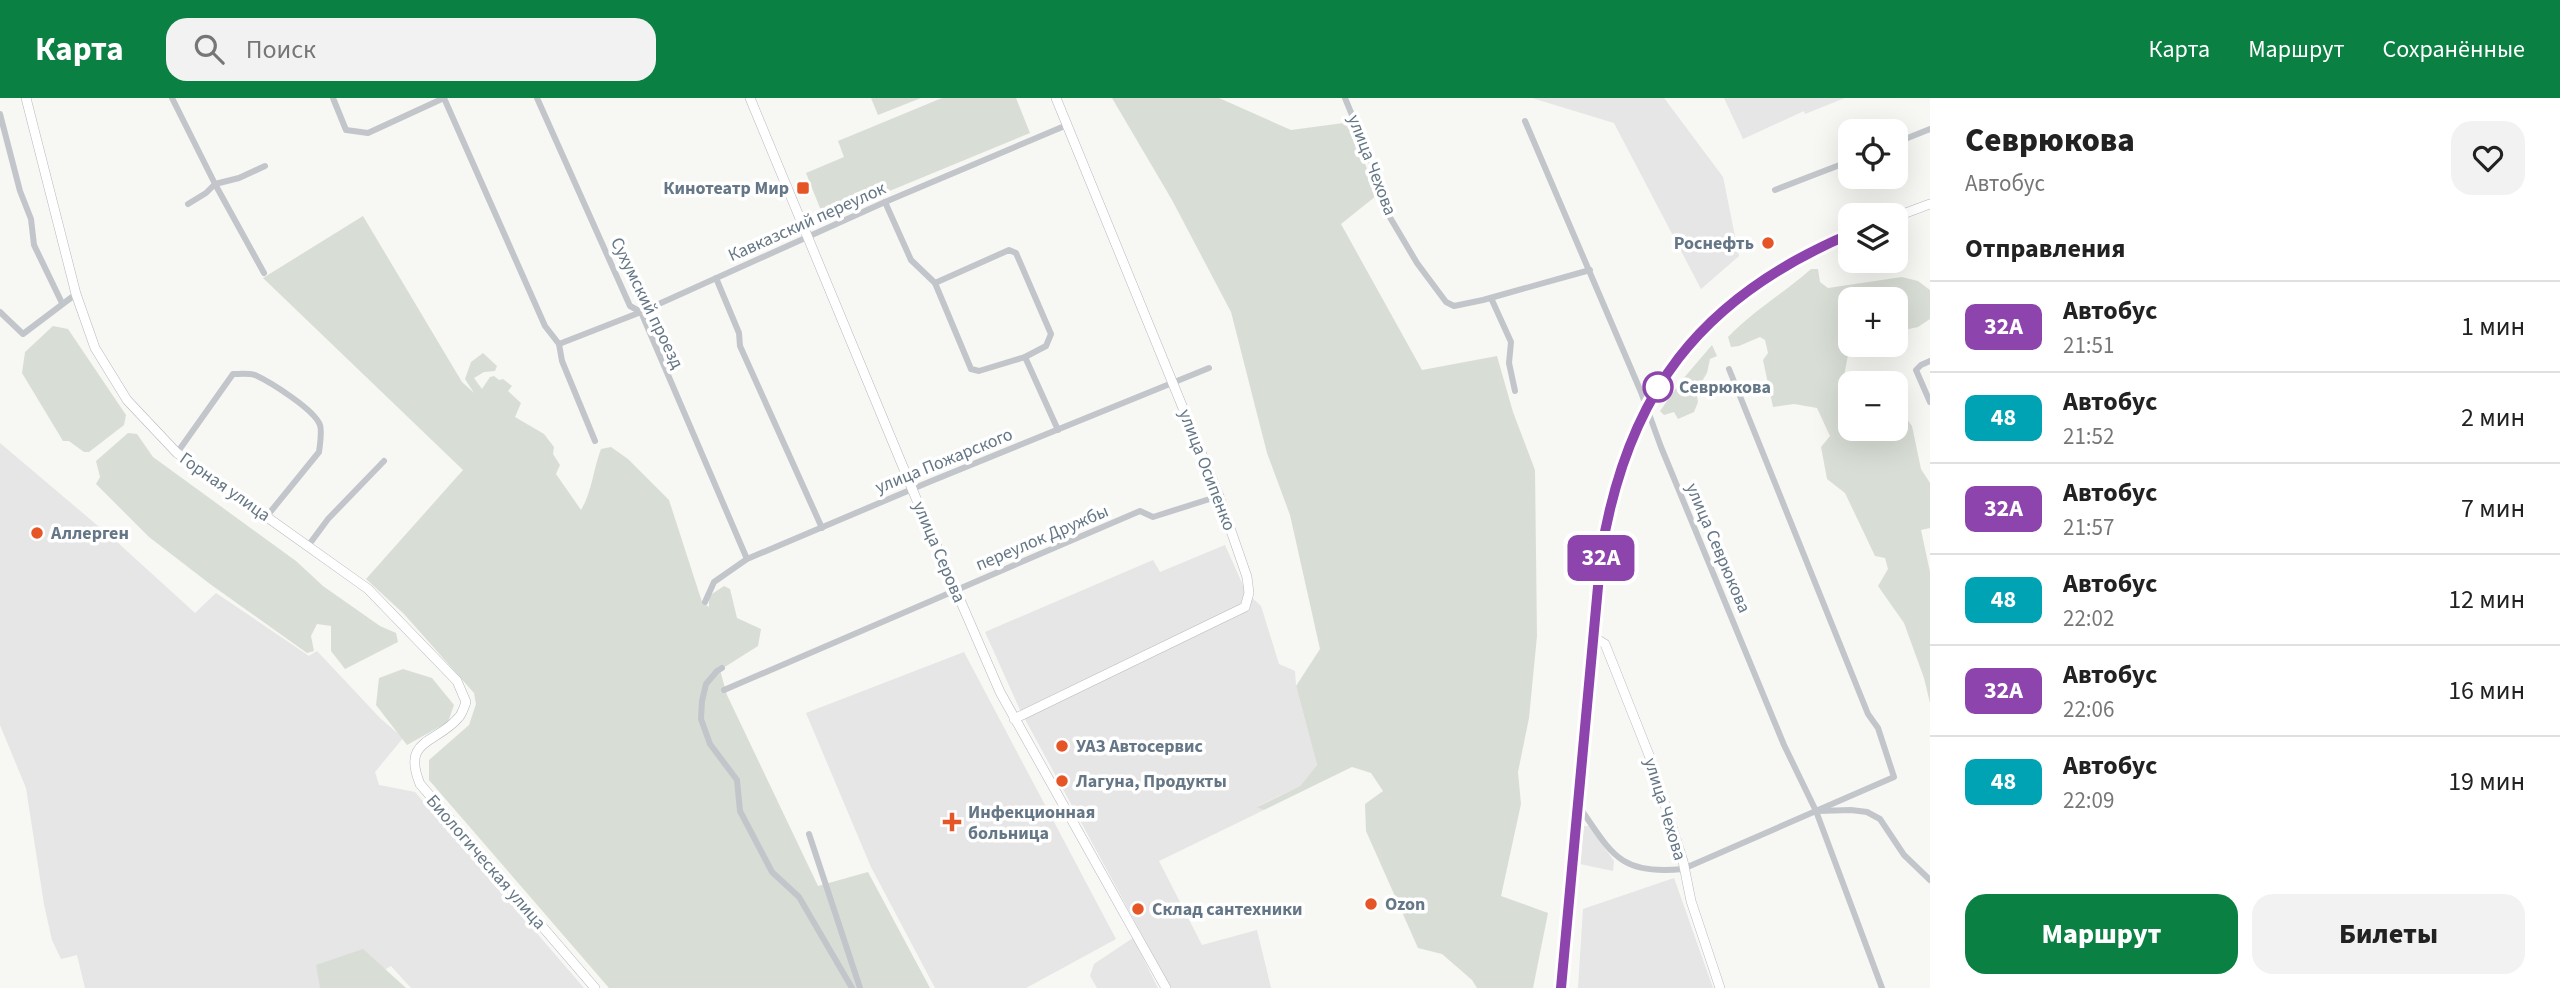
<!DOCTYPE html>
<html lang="ru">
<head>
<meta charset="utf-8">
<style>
	:root { --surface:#fff; --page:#f2f2f2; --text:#222; --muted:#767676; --line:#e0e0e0; --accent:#0b8043 }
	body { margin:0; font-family:"Source Sans 3",sans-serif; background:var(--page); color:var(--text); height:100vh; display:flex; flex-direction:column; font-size:26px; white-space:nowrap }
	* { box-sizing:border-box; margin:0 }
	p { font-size:23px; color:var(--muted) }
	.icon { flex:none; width:38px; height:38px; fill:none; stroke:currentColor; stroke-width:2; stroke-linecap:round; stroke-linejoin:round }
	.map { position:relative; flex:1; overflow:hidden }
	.side { display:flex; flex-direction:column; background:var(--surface); width:630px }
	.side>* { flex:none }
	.badge { padding:0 14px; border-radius:10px; font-size:24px; line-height:46px }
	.tools { position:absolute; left:1838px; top:21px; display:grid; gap:14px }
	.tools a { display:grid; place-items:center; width:70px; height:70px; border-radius:14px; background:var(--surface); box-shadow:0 7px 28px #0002; font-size:35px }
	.map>.badge { position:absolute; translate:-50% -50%; box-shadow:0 0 0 4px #fff }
	h2 { padding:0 35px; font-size:26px; line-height:63px }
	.round { display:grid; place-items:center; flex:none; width:74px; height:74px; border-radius:21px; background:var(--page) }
	.headline { display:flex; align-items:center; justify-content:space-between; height:119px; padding:0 35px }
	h1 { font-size:33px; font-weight:800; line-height:52px }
	.action { display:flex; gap:14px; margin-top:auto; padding:14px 35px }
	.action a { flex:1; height:80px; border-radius:21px; background:var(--accent); color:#fff; font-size:28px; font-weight:800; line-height:80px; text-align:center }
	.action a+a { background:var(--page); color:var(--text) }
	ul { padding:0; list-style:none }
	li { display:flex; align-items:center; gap:21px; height:91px; padding:0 35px; border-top:2px solid var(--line) }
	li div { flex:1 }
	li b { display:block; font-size:26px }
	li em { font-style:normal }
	li .badge { min-width:77px; font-weight:700; text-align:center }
	header { display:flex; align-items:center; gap:42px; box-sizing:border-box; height:98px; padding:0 35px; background:var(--accent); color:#fff }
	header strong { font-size:33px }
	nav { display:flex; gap:38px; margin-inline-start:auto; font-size:24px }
	.search { width:490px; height:63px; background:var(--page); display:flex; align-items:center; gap:18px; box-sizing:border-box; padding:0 24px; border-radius:21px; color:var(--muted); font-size:26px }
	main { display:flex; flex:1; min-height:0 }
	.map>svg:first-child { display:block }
	.built { fill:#e5e6e5 }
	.green { fill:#d8ded5 }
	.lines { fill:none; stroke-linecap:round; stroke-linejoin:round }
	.secondary-casing { stroke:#b4babe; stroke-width:10 }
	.street { stroke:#c2c6ca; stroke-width:6 }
	.secondary { stroke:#fff; stroke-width:9 }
	.line-casing { stroke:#fff; stroke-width:16 }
	.line { stroke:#8e44ad; stroke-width:10 }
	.poi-dot { fill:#e65525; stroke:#fff; stroke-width:2.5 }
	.stop-dot { fill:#fff; stroke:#8e44ad; stroke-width:3.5 }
	.labels { text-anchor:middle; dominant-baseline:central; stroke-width:7; stroke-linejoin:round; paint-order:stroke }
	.street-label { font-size:18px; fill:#657786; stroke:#fff }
	.poi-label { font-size:18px; font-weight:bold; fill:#657786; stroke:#fff; text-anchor:start }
	.stop-label { font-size:18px; font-weight:bold; fill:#657786; stroke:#fff; text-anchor:start }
</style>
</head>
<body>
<header>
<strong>Карта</strong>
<div class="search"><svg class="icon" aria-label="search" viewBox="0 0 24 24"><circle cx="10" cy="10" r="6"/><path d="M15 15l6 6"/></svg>Поиск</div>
<nav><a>Карта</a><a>Маршрут</a><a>Сохранённые</a></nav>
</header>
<main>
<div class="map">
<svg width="1930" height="890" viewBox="0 0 1930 890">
	<rect width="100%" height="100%" fill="#f7f7f4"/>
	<g class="built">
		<polygon points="1532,0 1664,0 1723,79 1739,158 1701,191 1614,25"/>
		<polygon points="1724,0 1845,0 1805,16 1804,13 1743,41"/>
		<polygon points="0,345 117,444 195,515 216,495 309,558 317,553 380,620 403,640 375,674 379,687 415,694 584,890 411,890 391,868 354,890 85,890 77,857 61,861 52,842 44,806 26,690 0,627"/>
		<polygon points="1225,447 1246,494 1261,508 1279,566 1295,573 1296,588 1317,667 1300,688 1258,708 1264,712 1159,763 1202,847 1257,832 1271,890 1171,890 1020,612 985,534 1153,462 1160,474"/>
		<polygon points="964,554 1116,841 1026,890 935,890 871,769 806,615"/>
		<polygon points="1584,728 1589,728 1614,763 1613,773 1580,766"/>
		<polygon points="1674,780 1713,890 1578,890 1583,811"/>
		<polygon points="1133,840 1158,890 1097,890 1090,878 1094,866"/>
	</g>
	<g class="green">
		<polygon points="871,0 921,0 878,17"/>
		<polygon points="942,0 1016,0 1030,35 824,120 806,75 844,59 838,43"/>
		<polygon points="1112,0 1219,0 1291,32 1351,24 1376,98 1341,126 1422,272 1497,258 1513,314 1535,372 1537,538 1529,620 1518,674 1521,706 1501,798 1548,815 1533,890 1477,890 1472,882 1442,856 1418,850 1366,733 1365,706 1383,693 1371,675 1352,669 1264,712 1257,709 1300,688 1317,667 1296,588 1320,551 1290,417 1267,355 1231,214 1172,102"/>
		<path d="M363,118l99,166 12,11 -9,-14 6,-17 12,-9 14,13 -2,5 -11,1 -10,6 8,11 8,-12 4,-1 5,4 4,-1 9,7 -4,5 13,12 -6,14 29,17 10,13 -1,7 7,11 -4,9 25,36c11,-18 12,-40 20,-61l10,-2 17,12 41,41 33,102 7,5v-11l15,-10 6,3 7,29 24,11 -3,17 -38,24 7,25 91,191 50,-14 62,116h-321l-180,-208v-20l40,-35 7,-21 -2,-11 -70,-79 -38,-35 97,-109 -200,-192z"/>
		<path d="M1811,171h7l2,13 8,6 74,-11 16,4 12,9v29l-12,8 -23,5v-33h-45v46h16l-18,10 -5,26 7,9v39h45l1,-25 16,22 9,43 9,14v45l-9,2 9,42v131l-6,-25 -20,-55 -26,-37 10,-17 -3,-11 -10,-2 -30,-63 -18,-14 -6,-32 9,-11 -13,-28 -23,-4 -21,3 -10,-47 5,-7 -3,-13 -5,-3 -21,9 -8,1 -3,-10c25,-26 56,-44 83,-68z"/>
		<polygon points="53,228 68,231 126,317 124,327 89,354 84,354 69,343 63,343 22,275 25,254"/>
		<polygon points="1712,247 1717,258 1710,261 1707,275 1696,293 1698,304 1694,314 1678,321 1674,314 1664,317 1660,313 1682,282"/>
		<polygon points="128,335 137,336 153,359 296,463 323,488 380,528 396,535 398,544 345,571 331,553 331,528 317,526 311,538 314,553 307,555 210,486 149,439 96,386 100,379 96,363"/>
		<polygon points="403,571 432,580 454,607 448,624 407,647 376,607 379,580"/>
		<polygon points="363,851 406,890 320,890 316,867"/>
	</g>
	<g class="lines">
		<g class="secondary-casing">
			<g id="secondary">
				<path d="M26,0l50,196 19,54 32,52 50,53 191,136 89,92 9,21c-2,5 -4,12 -7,15 -22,27 -58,21 -39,67l175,204"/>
				<polyline points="750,0 918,405 1000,594 1166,890"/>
				<polyline points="1895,119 1930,106"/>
				<polyline points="1595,540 1605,546 1649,657 1683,763 1691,803 1720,890"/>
				<polyline points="1014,621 1245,509 1249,495 1247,479 1219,398 1056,0"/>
				<path d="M1561,890l40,-434c25,-158 100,-258 249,-320"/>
			</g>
		</g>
		<g class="street">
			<polyline points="172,0 215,86 264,175"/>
			<polyline points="333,0 346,32 368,35 444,0"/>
			<polyline points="444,0 545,228 559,246 562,263 595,343"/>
			<polyline points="537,0 630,208 641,214 747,461"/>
			<polyline points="1345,0 1376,75 1385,111 1417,165 1446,204 1454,208 1483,202 1590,172"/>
			<polyline points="0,16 20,93 31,121 34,147 62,205"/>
			<polyline points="1525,23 1641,294 1661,349 1784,647 1816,713 1882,890"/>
			<polyline points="1895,45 1930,31"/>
			<polyline points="1775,92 1850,63"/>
			<polyline points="885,104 911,162 935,185 971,271 979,273 1025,259 1058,332"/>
			<polyline points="188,106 206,95 215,86 239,80 265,68"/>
			<polyline points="716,180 739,235 740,248 822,430"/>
			<polyline points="935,185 1009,152 1016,155 1051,236 1046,248 1025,259"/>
			<polyline points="1491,200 1511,244 1509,265 1515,293"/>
			<polyline points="0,214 23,236 76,196"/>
			<polyline points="559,246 641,214 885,104 1067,27"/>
			<polyline points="1930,263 1921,267 1916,272 1930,304"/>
			<path d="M177,355l56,-79c7,0 15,-1 22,1 15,7 59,34 65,50 2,6 0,20 -1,27l-52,64"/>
			<polyline points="308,448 328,421 384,363"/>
			<polyline points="705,504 714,484 747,461 929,384 1209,270"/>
			<polyline points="722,570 717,573 706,586 702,603 701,621 710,646 737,682 740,713 772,774 799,799 852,890"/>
			<polyline points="724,592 1140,413 1153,419 1219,398"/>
			<path d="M1578,707c33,47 40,71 105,64l211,-92 -16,-49 -10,-14 -139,-345"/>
			<polyline points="1818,713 1851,712 1867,714 1880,721 1904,757 1930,782"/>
			<polyline points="809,736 860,890"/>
		</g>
		<use href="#secondary" class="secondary"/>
	</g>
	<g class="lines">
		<g class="line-casing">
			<path id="line" d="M1561,890l40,-434c26,-160 98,-256 249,-320"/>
		</g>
		<use href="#line" class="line"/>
	</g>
	<g class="poi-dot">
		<rect x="796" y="83" width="14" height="14" rx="3.5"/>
		<circle cx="1768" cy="145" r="7"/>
		<circle cx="37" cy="435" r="7"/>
		<circle cx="1062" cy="648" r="7"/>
		<circle cx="1062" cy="683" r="7"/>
		<path d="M948.5 713.5h7v7h7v7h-7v7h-7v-7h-7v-7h7z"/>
		<circle cx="1371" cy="806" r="7"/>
		<circle cx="1138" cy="811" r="7"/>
	</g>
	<circle class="stop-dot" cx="1658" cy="289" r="14"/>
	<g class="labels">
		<g class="street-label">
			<text transform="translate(1372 67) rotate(69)">улица Чехова</text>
			<text transform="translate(807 124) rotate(-24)">Кавказский переулок</text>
			<text transform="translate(647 205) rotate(64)">Сухумский проезд</text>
			<text transform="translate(944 363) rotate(-22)">улица Пожарского</text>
			<text transform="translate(1207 372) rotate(69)">улица Осипенко</text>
			<text transform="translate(225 389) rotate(35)">Горная улица</text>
			<text transform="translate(1042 440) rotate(-23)">переулок Дружбы</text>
			<text transform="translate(1718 450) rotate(67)">улица Севрюкова</text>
			<text transform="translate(939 454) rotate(67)">улица Серова</text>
			<text transform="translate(1665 711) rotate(73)">улица Чехова</text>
			<text transform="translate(486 764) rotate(49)">Биологическая улица</text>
		</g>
		<g class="poi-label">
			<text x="789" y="90" text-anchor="end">Кинотеатр Мир</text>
			<text x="1754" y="145" text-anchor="end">Роснефть</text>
			<text x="51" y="435">Аллерген</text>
			<text x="1076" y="648">УАЗ Автосервис</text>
			<text x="1076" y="683">Лагуна, Продукты</text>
			<text x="968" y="714">Инфекционная<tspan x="968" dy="21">больница</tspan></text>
			<text x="1385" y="806">Ozon</text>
			<text x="1152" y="811">Склад сантехники</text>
		</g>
		<g class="stop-label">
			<text x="1679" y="289">Севрюкова</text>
		</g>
	</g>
</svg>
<div class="tools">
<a><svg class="icon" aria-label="locate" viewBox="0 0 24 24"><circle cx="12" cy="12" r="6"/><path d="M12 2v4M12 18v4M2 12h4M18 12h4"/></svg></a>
<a><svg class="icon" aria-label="layers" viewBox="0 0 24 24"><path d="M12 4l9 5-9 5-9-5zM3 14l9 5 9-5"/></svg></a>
<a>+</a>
<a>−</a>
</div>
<b class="badge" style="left:1601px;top:460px;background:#8e44ad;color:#fff">32A</b>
</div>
<section class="side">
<div class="headline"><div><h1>Севрюкова</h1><p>Автобус</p></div><a class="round"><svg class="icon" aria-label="heart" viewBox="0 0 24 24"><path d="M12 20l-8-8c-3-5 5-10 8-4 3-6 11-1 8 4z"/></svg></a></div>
<h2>Отправления</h2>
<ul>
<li><span class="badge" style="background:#8e44ad;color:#fff">32A</span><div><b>Автобус</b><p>21:51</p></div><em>1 мин</em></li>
<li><span class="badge" style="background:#00a3b4;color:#fff">48</span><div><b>Автобус</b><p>21:52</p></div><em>2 мин</em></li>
<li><span class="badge" style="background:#8e44ad;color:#fff">32A</span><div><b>Автобус</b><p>21:57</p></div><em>7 мин</em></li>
<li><span class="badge" style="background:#00a3b4;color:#fff">48</span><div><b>Автобус</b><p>22:02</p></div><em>12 мин</em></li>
<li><span class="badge" style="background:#8e44ad;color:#fff">32A</span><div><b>Автобус</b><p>22:06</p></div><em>16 мин</em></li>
<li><span class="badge" style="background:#00a3b4;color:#fff">48</span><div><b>Автобус</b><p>22:09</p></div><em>19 мин</em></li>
</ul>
<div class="action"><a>Маршрут</a><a>Билеты</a></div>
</section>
</main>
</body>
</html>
